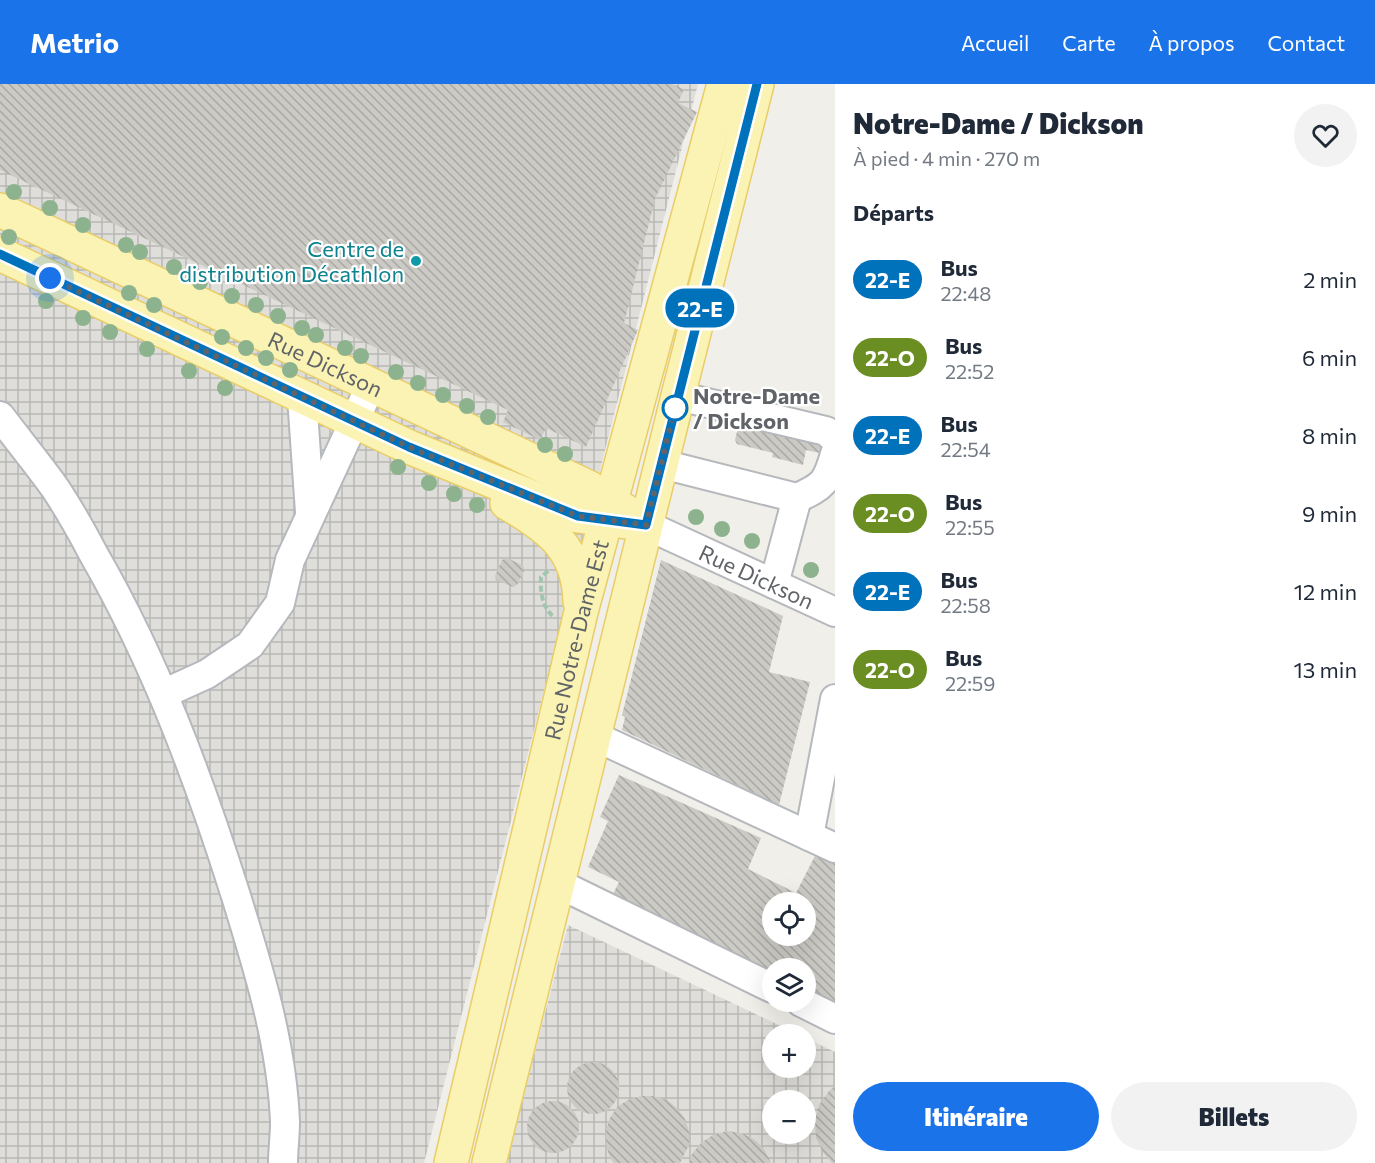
<!DOCTYPE html>
<html lang="fr">
<head>
<meta charset="utf-8">
<style>
	:root { --surface:#fff; --page:#f2f2f3; --text:#1f2937; --muted:#747a83; --accent:#1a73e8 }
	body { margin:0; font-family:Commissioner,sans-serif; background:var(--page); color:var(--text); height:100vh; display:flex; flex-direction:column; font-size:22px; white-space:nowrap }
	* { box-sizing:border-box; margin:0 }
	p { font-size:20px; color:var(--muted) }
	.icon { flex:none; width:33px; height:33px; fill:none; stroke:currentColor; stroke-width:2; stroke-linecap:round; stroke-linejoin:round }
	.map { position:relative; flex:1; overflow:hidden }
	.panel { display:flex; flex-direction:column; background:var(--surface); width:540px }
	.panel>* { flex:none }
	.badge { padding:0 12px; border-radius:20px; font-size:21px; line-height:39px }
	.fabs { position:absolute; left:762px; top:808px; display:grid; gap:12px }
	.fabs a { display:grid; place-items:center; width:54px; height:54px; border-radius:50%; background:var(--surface); box-shadow:0 6px 24px #0002; font-size:30px }
	.you { position:absolute; width:30px; height:30px; margin:-15px; border:4px solid #fff; border-radius:50%; background:#1a73e8; box-shadow:0 0 0 9px #1a73e833 }
	.map>.badge { position:absolute; translate:-50% -50%; box-shadow:0 0 0 3px #fff }
	h2 { padding:0 18px; font-size:22px; line-height:54px }
	.round { display:grid; place-items:center; flex:none; width:63px; height:63px; border-radius:32px; background:var(--page) }
	.headline { display:flex; align-items:center; justify-content:space-between; height:102px; padding:0 18px }
	h1 { font-size:28px; font-weight:800; line-height:45px }
	.primary-button { display:flex; gap:12px; margin-top:auto; padding:12px 18px }
	.primary-button a { flex:1; height:69px; border-radius:36px; background:var(--accent); color:#fff; font-size:24px; font-weight:800; line-height:69px; text-align:center }
	.primary-button a+a { background:var(--page); color:var(--text) }
	ul { padding:0; list-style:none }
	li { display:flex; align-items:center; gap:18px; height:78px; padding:0 18px }
	li div { flex:1 }
	li b { display:block; font-size:22px }
	li em { font-style:normal }
	li .badge { min-width:66px; font-weight:700; text-align:center }
	header { display:flex; align-items:center; gap:36px; box-sizing:border-box; height:84px; padding:0 30px; background:var(--accent); color:#fff }
	header strong { font-size:28px }
	nav { display:flex; gap:33px; margin-inline-start:auto; font-size:21px }
	main { display:flex; flex:1; min-height:0 }
	.map>svg:first-child { display:block }
	.industrial { fill:url(#industrial-grid); fill-rule:evenodd }
	.building { fill:url(#building-back-hatch); fill-rule:evenodd }
	.lines { fill:none; stroke-linecap:round; stroke-linejoin:round }
	.minor-casing { stroke:#b5b8bc; stroke-width:32 }
	.major-casing { stroke:#e9cd69; stroke-width:36 }
	.path { stroke:#a0c7ae; stroke-width:4; stroke-dasharray:6 3; stroke-linecap:butt }
	.minor { stroke:#fff; stroke-width:28 }
	.major { stroke:#faf3b4; stroke-width:33 }
	.tree { fill:#8db38e }
	.line-casing { stroke:#fff; stroke-width:14 }
	.line { stroke:#0072bc; stroke-width:9 }
	.walk { stroke:#606367; stroke-width:6; stroke-dasharray:0 10.8 }
	.culture-dot { fill:#0f9aa8; stroke:#fff; stroke-width:2 }
	.stop-dot { fill:#fff; stroke:#0072bc; stroke-width:3 }
	.labels { text-anchor:middle; dominant-baseline:central; stroke-width:4.5; stroke-linejoin:round; paint-order:stroke }
	.culture-label { font-size:22px; fill:#0d838f; stroke:#fff; text-anchor:end }
	.street-label { font-size:22px; fill:#606367; stroke:#fff }
	.stop-label { font-size:22px; font-weight:bold; fill:#606367; stroke:#fff; text-anchor:start }
</style>
</head>
<body>
<header>
<strong>Metrio</strong>
<nav><a>Accueil</a><a>Carte</a><a>À propos</a><a>Contact</a></nav>
</header>
<main>
<div class="map">
<svg width="835" height="1079" viewBox="0 0 835 1079">
	<defs>
		<pattern id="industrial-grid" width="8" height="8" patternUnits="userSpaceOnUse" patternTransform="scale(1.5)"><rect width="8" height="8" fill="#dfdeda"/><path d="M0 4h8M4 0v8" fill="none" stroke="#b8b8b5"/></pattern>
		<pattern id="building-back-hatch" width="6" height="6" patternUnits="userSpaceOnUse" patternTransform="scale(1.5)"><rect width="6" height="6" fill="#cccac5"/><path d="M-1 5l2 2M0 0l6 6M5-1l2 2" fill="none" stroke="#a9a8a4"/></pattern>
	</defs>
	<rect width="100%" height="100%" fill="#f0efe9"/>
	<g class="industrial">
		<polygon points="0,0 698,0 424,1079 0,1079"/>
		<path d="M568,841l232,110h-28v33h34v-30l29,14v111h-329zM772,1017h34v33h-34z"/>
	</g>
	<g class="building">
		<polygon points="0,0 672,0 684,5 678,19 697,28 655,115 624,239 638,246 586,363 546,344 540,356 503,338 508,326 0,86"/>
		<polygon points="739,339 810,350 808,358 826,362 824,370 806,366 803,381 772,373 773,369 737,360 735,356"/>
		<polygon points="507,474 522,481 525,485 517,501 513,503 496,496 495,492 502,476"/>
		<polygon points="661,476 783,532 769,588 810,598 779,721 622,646 625,633 622,631"/>
		<path d="M619,691l142,63 -13,31 48,24 22,-43 17,8v152l-29,-14v-27h-34v12l-164,-77 11,-22 -31,-15 20,-46 -8,-4zM772,819h34v33h-34z"/>
		<circle cx="593" cy="1004" r="26"/>
		<polygon points="835,1002 835,1079 832,1079 824,1070 816,1054 815,1036 819,1021 829,1007"/>
		<polygon points="641,1012 654,1012 667,1016 677,1024 685,1035 689,1047 689,1061 680,1079 614,1079 610,1074 606,1061 606,1046 610,1034 617,1023 628,1016"/>
		<circle cx="553" cy="1043" r="26"/>
		<polygon points="727,1047 741,1049 754,1055 764,1065 771,1079 689,1079 692,1070 701,1059 713,1051"/>
	</g>
	<g class="lines">
		<g class="minor-casing">
			<g id="minor">
				<polyline points="678,312 826,347 835,355"/>
				<polyline points="302,313 310,428"/>
				<path d="M0,332c18,24 38,48 55,72 14,21 27,44 39,67 61,106 104,221 141,338 23,74 47,151 50,229 0,14 -2,28 -2,41"/>
				<path d="M662,380l135,34c27,-12 30,-16 38,-44"/>
				<path id="s1" d="M646,441l189,87"/>
				<polyline points="774,500 797,414"/>
				<polyline points="163,610 207,590 250,561 280,519 290,476 371,301"/>
				<polyline points="594,652 835,764"/>
				<polyline points="809,752 835,615"/>
				<polyline points="557,799 772,904"/>
				<polyline points="801,918 835,935"/>
			</g>
		</g>
		<g class="major-casing">
			<g id="major">
				<path id="s2" d="M0,126l590,278 37,24"/>
				<polyline points="0,170 409,363 578,432 626,438"/>
				<path d="M507,419c43,25 72,46 73,99"/>
				<path id="s3" d="M451,1079l130,-551 143,-528"/>
				<polyline points="489,1079 678,312 757,0"/>
			</g>
		</g>
		<path class="path" d="M548,487l-7,6c-1,15 1,31 14,41"/>
		<use href="#minor" class="minor"/>
		<use href="#major" class="major"/>
	</g>
	<g class="tree">
		<circle cx="14" cy="108" r="8"/>
		<circle cx="50" cy="124" r="8"/>
		<circle cx="83" cy="141" r="8"/>
		<circle cx="9" cy="153" r="8"/>
		<circle cx="126" cy="161" r="8"/>
		<circle cx="140" cy="168" r="8"/>
		<circle cx="174" cy="183" r="8"/>
		<circle cx="200" cy="198" r="8"/>
		<circle cx="129" cy="209" r="8"/>
		<circle cx="232" cy="212" r="8"/>
		<circle cx="46" cy="217" r="8"/>
		<circle cx="154" cy="221" r="8"/>
		<circle cx="256" cy="221" r="8"/>
		<circle cx="278" cy="232" r="8"/>
		<circle cx="83" cy="234" r="8"/>
		<circle cx="302" cy="244" r="8"/>
		<circle cx="110" cy="248" r="8"/>
		<circle cx="316" cy="251" r="8"/>
		<circle cx="222" cy="253" r="8"/>
		<circle cx="246" cy="264" r="8"/>
		<circle cx="345" cy="264" r="8"/>
		<circle cx="147" cy="265" r="8"/>
		<circle cx="361" cy="272" r="8"/>
		<circle cx="266" cy="274" r="8"/>
		<circle cx="290" cy="286" r="8"/>
		<circle cx="189" cy="287" r="8"/>
		<circle cx="396" cy="288" r="8"/>
		<circle cx="418" cy="299" r="8"/>
		<circle cx="225" cy="304" r="8"/>
		<circle cx="443" cy="311" r="8"/>
		<circle cx="467" cy="322" r="8"/>
		<circle cx="488" cy="333" r="8"/>
		<circle cx="545" cy="361" r="8"/>
		<circle cx="565" cy="370" r="8"/>
		<circle cx="398" cy="383" r="8"/>
		<circle cx="429" cy="399" r="8"/>
		<circle cx="454" cy="410" r="8"/>
		<circle cx="477" cy="421" r="8"/>
		<circle cx="696" cy="433" r="8"/>
		<circle cx="722" cy="445" r="8"/>
		<circle cx="752" cy="457" r="8"/>
		<circle cx="811" cy="486" r="8"/>
	</g>
	<g class="lines">
		<g class="line-casing">
			<polyline id="line" points="0,170 409,363 578,432 646,441 757,0"/>
		</g>
		<use href="#line" class="line"/>
		<polyline class="walk" points="50,194 409,363 578,432 646,441 675,324"/>
	</g>
	<circle class="culture-dot" cx="416" cy="177" r="6"/>
	<circle class="stop-dot" cx="675" cy="324" r="12"/>
	<g class="labels">
		<g class="culture-label">
			<text x="404" y="164">Centre de<tspan x="404" dy="25">distribution Décathlon</tspan></text>
		</g>
		<g class="street-label">
			<text stroke="none"><textPath href="#s2" startOffset="360">Rue Dickson</textPath></text>
			<text stroke="none"><textPath href="#s1" startOffset="122">Rue Dickson</textPath></text>
			<text stroke="none"><textPath href="#s3" startOffset="538">Rue Notre-Dame Est</textPath></text>
		</g>
		<g class="stop-label">
			<text x="693" y="311">Notre-Dame<tspan x="693" dy="25">/ Dickson</tspan></text>
		</g>
	</g>
</svg>
<div class="fabs">
<a><svg class="icon" aria-label="locate" viewBox="0 0 24 24"><circle cx="12" cy="12" r="6"/><path d="M12 2v4M12 18v4M2 12h4M18 12h4"/></svg></a>
<a><svg class="icon" aria-label="layers" viewBox="0 0 24 24"><path d="M12 4l9 5-9 5-9-5zM3 14l9 5 9-5"/></svg></a>
<a>+</a>
<a>−</a>
</div>
<div class="you" style="left:50px;top:194px"></div>
<b class="badge" style="left:700px;top:224px;background:#0072bc;color:#fff">22-E</b>
</div>
<section class="panel">
<div class="headline"><div><h1>Notre-Dame / Dickson</h1><p>À pied · 4 min · 270 m</p></div><a class="round"><svg class="icon" aria-label="heart" viewBox="0 0 24 24"><path d="M12 20l-8-8c-3-5 5-10 8-4 3-6 11-1 8 4z"/></svg></a></div>
<h2>Départs</h2>
<ul>
<li><span class="badge" style="background:#0072bc;color:#fff">22-E</span><div><b>Bus</b><p>22:48</p></div><em>2 min</em></li>
<li><span class="badge" style="background:#6b8e23;color:#fff">22-O</span><div><b>Bus</b><p>22:52</p></div><em>6 min</em></li>
<li><span class="badge" style="background:#0072bc;color:#fff">22-E</span><div><b>Bus</b><p>22:54</p></div><em>8 min</em></li>
<li><span class="badge" style="background:#6b8e23;color:#fff">22-O</span><div><b>Bus</b><p>22:55</p></div><em>9 min</em></li>
<li><span class="badge" style="background:#0072bc;color:#fff">22-E</span><div><b>Bus</b><p>22:58</p></div><em>12 min</em></li>
<li><span class="badge" style="background:#6b8e23;color:#fff">22-O</span><div><b>Bus</b><p>22:59</p></div><em>13 min</em></li>
</ul>
<div class="primary-button"><a>Itinéraire</a><a>Billets</a></div>
</section>
</main>
</body>
</html>
